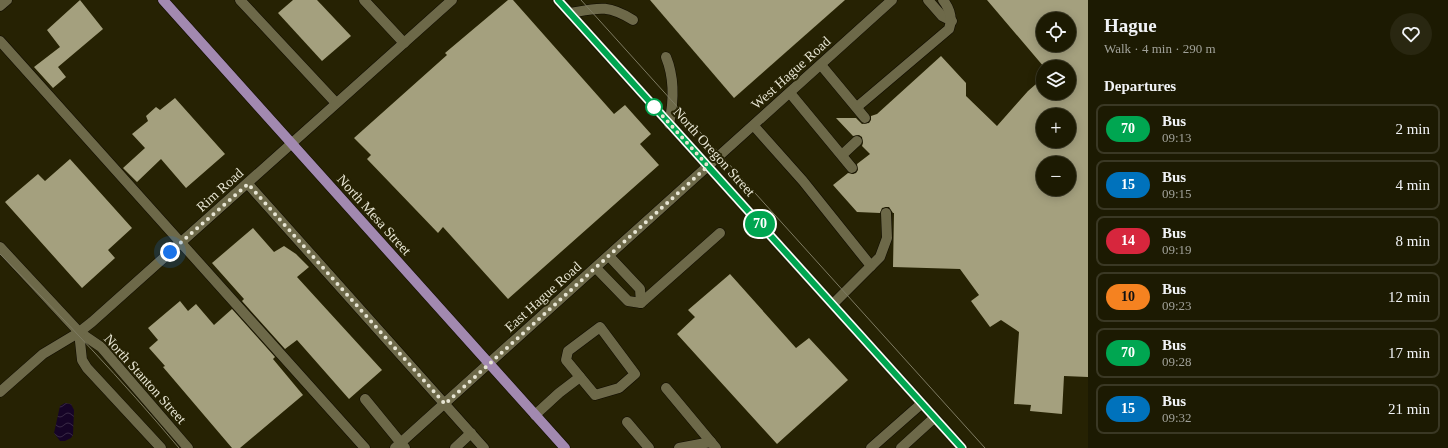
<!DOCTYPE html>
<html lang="en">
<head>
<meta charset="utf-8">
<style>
	:root { --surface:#1c1a02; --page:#292711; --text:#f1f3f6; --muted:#a0a199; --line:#3a3824 }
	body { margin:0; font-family:Georgia,serif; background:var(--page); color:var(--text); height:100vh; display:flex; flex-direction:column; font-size:15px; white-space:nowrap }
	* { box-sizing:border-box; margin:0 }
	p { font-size:13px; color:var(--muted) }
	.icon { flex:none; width:22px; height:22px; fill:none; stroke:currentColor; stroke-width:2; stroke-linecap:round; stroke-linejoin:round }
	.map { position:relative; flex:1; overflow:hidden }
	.drawer { display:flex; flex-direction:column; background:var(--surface); width:360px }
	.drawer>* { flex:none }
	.badge { padding:0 8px; border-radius:13px; font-size:14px; line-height:26px }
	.tools { position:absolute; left:1036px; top:12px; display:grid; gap:8px }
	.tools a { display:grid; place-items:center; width:40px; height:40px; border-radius:50%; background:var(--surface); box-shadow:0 2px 10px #0003,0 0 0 1px var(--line); font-size:20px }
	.you { position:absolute; width:20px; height:20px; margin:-10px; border:3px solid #fff; border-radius:50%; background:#1a73e8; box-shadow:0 0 0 6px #1a73e833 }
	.map>.badge { position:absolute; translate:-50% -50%; box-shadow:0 0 0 2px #fff }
	h2 { padding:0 16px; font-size:15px; line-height:36px }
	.round { display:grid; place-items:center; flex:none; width:42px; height:42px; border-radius:21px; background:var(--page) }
	.overview { display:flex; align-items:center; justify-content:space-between; height:68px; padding:0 16px }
	h1 { font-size:19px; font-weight:700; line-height:30px }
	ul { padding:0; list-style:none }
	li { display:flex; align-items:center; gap:12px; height:50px; margin:0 8px 6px; padding:0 8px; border:2px solid var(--line); border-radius:8px }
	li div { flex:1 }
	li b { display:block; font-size:15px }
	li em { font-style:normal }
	li .badge { min-width:44px; font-weight:700; text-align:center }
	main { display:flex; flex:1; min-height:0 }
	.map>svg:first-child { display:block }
	.water { fill:url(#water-waves) }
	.building { fill:#a4a07e; fill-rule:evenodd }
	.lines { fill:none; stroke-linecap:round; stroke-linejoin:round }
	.lane-casing { stroke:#0f0b00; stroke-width:11 }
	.street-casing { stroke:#0f0b00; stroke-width:11 }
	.secondary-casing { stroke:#0f0b00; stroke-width:11 }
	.primary-casing { stroke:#0f0b00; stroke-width:11 }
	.lane { stroke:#6d6949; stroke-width:10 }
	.street { stroke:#6d6949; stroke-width:10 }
	.secondary { stroke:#6d6949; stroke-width:10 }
	.primary { stroke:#a289b0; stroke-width:10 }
	.tram { stroke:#7e7b62; stroke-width:1 }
	.line-casing { stroke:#fff; stroke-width:9 }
	.line { stroke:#00a651; stroke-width:6 }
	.walk { stroke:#e7e5d3; stroke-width:4; stroke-dasharray:0 7.2 }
	.stop-dot { fill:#fff; stroke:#00a651; stroke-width:2 }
	.labels { text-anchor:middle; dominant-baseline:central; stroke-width:4; stroke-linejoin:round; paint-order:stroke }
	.street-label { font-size:14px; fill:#e7e5d3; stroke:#262203 }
</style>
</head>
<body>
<main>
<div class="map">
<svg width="1088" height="448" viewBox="0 0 1088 448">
	<defs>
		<pattern id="water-waves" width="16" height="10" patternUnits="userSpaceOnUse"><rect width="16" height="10" fill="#160427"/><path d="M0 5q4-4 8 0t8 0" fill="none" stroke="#382845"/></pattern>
	</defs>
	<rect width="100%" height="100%" fill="#262203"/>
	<polygon class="water" points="65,403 71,404 74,410 73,435 71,438 65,441 60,441 54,433 60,406"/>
	<g class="building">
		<polygon points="80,0 103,29 58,67 66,77 53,88 34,67 60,47 47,30"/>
		<polygon points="293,0 317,0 351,36 322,61 278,13"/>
		<polygon points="508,0 513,0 614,114 625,105 651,134 640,144 659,165 508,299 443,227 438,233 367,159 371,155 354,138 447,55 445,53"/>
		<polygon points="650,0 845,0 734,98"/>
		<path d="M987,0h101v377l-24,-1 -2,38 -32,-3 1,-6 -17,-1 5,-72 -18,-12 -11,7 -19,-26 8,-6 -19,-26 -67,-2 1,-54h-1l-4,-6h-3l-4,1 -2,5 -23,-1 -24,-27 15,-12 5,1 3,-1 2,-3 -1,-6 13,-10 -8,-8 1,-3 -1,-6 -3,-2 -6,1 -17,-18h20l6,6 7,-1 2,-3v-4l6,-2 64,-58 25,27v13l31,30 31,-35 15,-13v15h26v-26h-25zM1043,19h26v26h-26zM1043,115h26v26h-26zM1043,163h26v26h-26z"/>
		<polygon points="175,98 225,154 186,188 161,159 137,182 123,168 145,148 132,134 148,121 146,116 156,107 160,110"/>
		<polygon points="70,159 132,228 108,250 115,258 82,288 5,202 38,174 45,181"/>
		<polygon points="253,228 274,252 284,246 296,254 309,267 297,277 382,370 349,399 297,340 285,349 242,301 244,299 212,263"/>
		<polygon points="730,274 796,348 809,338 848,380 777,444 677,334 695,317 688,310"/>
		<polygon points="180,301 188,311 196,304 214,325 232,309 275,357 273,359 303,395 240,448 232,448 163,367 165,366 149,348 158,340 148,328"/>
	</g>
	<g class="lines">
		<g class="lane-casing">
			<g id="lane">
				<polyline points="240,0 336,103"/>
				<polyline points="364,0 404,43"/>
				<polyline points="928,0 942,16 952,21"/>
				<path d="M570,13c28,-5 37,-9 63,7"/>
				<polyline points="0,41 365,448"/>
				<path d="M666,57c9,22 8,44 3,67"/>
				<polyline points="821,65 865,118"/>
				<polyline points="790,93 852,168"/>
				<path d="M857,107l92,-78c4,-11 1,-20 -6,-29"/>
				<polyline points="754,126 803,181 871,266"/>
				<polyline points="842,155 857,141"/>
				<polyline points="248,184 484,448"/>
				<polyline points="609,256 640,289 641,303"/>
				<polyline points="596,268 628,301 641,303 720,233"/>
				<polyline points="833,304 880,257 887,238 886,213"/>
				<polygon points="600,327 635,374 619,388 595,395 566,360 568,351"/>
				<polyline points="666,388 716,448"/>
				<polyline points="365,399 405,448"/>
				<polyline points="535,415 559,393 580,377"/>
				<polyline points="627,422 649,448"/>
				<polyline points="455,448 471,433"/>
				<polyline points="679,448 711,442"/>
				<polyline points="871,448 921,404"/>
				<polyline points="901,448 934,418"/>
			</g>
		</g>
		<g class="street-casing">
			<polyline id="street" points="395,448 892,0"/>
		</g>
		<g class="secondary-casing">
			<g id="secondary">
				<polyline points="558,0 962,448"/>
				<polyline points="0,6 7,0"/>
				<polyline points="0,247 79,332 101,347 188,448"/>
				<polyline points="79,332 82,360 87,368 161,448"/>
				<polyline points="0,392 43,354 78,333 92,322 452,0"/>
			</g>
		</g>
		<g class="primary-casing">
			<polyline id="primary" points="163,0 565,448"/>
		</g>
		<use href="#lane" class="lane"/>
		<use href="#street" class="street"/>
		<use href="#secondary" class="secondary"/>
		<use href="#primary" class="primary"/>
		<g class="tram">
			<polyline points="581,0 985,448"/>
			<path d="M0,254c62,63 122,126 179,194"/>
		</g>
	</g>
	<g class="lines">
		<g class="line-casing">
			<polyline id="line" points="558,0 962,448"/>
		</g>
		<use href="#line" class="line"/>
		<polyline class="walk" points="170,252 248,184 445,404 708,166 650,102 654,107"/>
	</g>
	<circle class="stop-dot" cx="654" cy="107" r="8"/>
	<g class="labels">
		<g class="street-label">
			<text transform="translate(791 73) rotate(-42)">West Hague Road</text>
			<text transform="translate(714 152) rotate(48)">North Oregon Street</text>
			<text transform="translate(220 190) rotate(-42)">Rim Road</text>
			<text transform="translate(374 215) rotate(48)">North Mesa Street</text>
			<text transform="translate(543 297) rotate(-42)">East Hague Road</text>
			<text transform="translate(145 379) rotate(48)">North Stanton Street</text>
		</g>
	</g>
</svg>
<div class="tools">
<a><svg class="icon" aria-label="locate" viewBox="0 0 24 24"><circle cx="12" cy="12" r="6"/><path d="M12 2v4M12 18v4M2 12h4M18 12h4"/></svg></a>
<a><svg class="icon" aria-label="layers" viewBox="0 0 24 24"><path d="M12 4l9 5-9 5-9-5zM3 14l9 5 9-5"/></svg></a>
<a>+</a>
<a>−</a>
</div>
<div class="you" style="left:170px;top:252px"></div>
<b class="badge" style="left:760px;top:224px;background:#00a651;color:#fff">70</b>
</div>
<section class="drawer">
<div class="overview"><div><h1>Hague</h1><p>Walk · 4 min · 290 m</p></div><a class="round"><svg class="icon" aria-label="heart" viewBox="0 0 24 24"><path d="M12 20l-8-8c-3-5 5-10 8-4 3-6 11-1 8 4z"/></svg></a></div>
<h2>Departures</h2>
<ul>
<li><span class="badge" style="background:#00a651;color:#fff">70</span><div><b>Bus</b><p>09:13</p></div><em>2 min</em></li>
<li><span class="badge" style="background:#0072bc;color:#fff">15</span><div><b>Bus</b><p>09:15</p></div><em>4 min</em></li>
<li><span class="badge" style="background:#d7263d;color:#fff">14</span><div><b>Bus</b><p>09:19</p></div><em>8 min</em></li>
<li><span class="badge" style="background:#f58220;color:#111">10</span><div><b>Bus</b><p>09:23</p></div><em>12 min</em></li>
<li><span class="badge" style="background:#00a651;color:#fff">70</span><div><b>Bus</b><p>09:28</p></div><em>17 min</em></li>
<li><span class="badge" style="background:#0072bc;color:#fff">15</span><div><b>Bus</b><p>09:32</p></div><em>21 min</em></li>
</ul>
</section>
</main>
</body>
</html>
